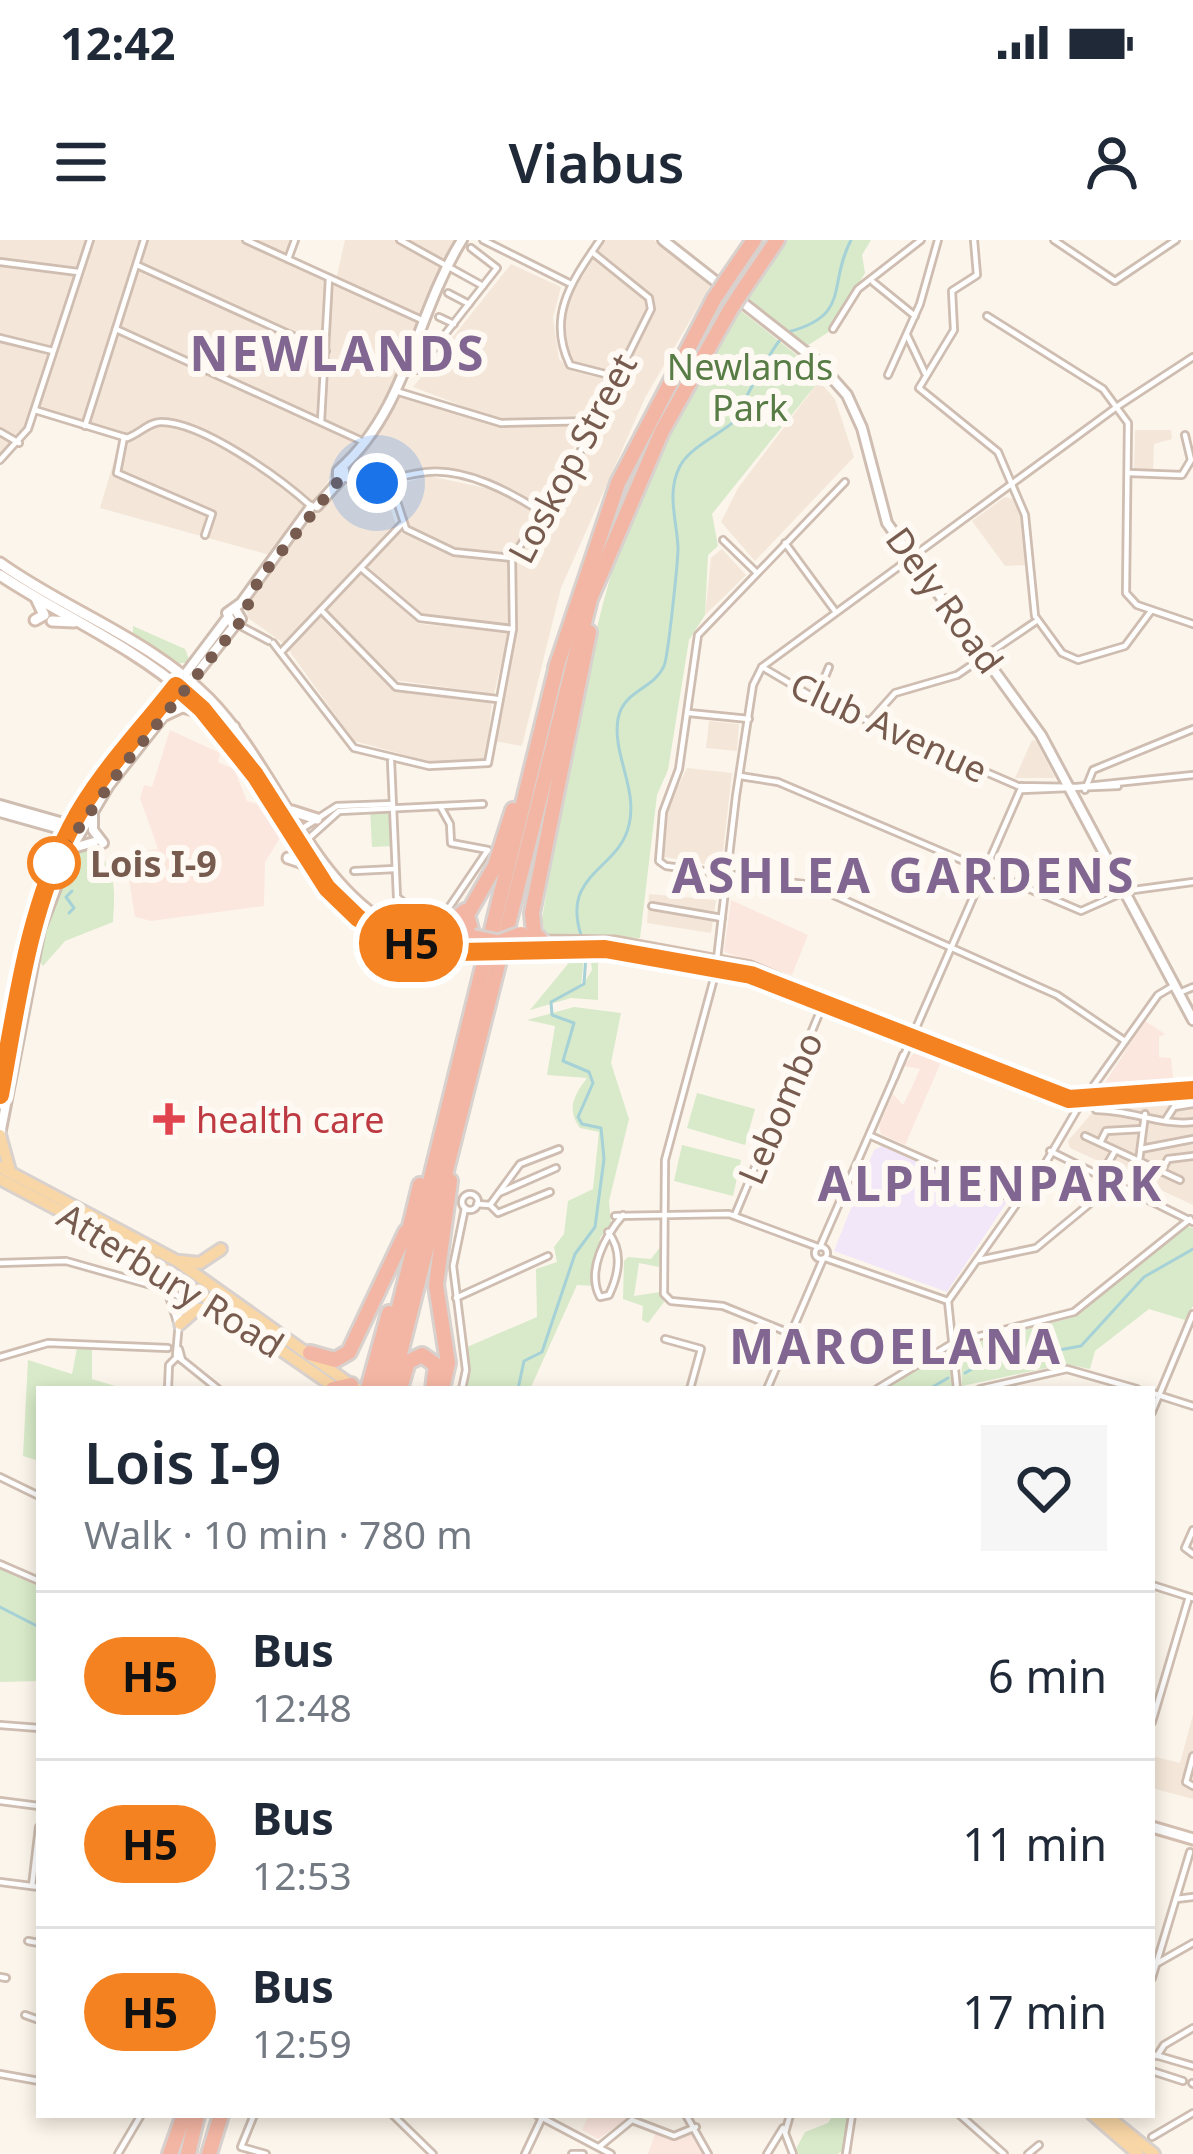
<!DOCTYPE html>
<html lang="en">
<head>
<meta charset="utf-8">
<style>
	:root { --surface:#fff; --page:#f6f6f7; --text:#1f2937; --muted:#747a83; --line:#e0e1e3 }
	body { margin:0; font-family:"Noto Sans",sans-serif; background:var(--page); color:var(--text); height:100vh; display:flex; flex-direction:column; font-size:45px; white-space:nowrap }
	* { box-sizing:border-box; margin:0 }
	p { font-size:39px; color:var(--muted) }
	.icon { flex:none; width:66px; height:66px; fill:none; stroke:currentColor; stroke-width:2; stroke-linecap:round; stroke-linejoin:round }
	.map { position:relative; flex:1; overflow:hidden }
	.details { position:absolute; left:36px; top:1146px; width:1119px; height:732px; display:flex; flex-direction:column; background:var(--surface); border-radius:0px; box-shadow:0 6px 18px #0003 }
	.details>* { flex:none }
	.badge { padding:0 24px; border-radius:39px; font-size:42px; line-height:78px }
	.you { position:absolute; width:60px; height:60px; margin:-30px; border:9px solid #fff; border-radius:50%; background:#1a73e8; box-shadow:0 0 0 18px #1a73e833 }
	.map>.badge { position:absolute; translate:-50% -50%; box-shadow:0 0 0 6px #fff }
	.round { display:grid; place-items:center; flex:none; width:126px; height:126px; border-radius:0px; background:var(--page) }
	.headline { display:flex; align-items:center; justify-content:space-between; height:204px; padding:0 48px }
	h1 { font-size:57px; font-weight:600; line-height:90px }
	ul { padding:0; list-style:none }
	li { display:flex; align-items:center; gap:36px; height:168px; padding:0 48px; border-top:3px solid var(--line) }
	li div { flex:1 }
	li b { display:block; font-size:45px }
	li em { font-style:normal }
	li .badge { min-width:132px; font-weight:700; text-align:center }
	.status { display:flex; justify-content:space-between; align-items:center; height:84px; padding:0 60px; background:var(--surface); direction:ltr }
	.status svg { height:33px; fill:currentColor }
	header { display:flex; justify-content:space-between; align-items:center; height:156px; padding:0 48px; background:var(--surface); font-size:54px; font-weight:600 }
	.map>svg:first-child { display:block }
	.residential { fill:#f4e7d9 }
	.commercial { fill:#fce7df }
	.education { fill:#f2e7f9 }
	.green { fill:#d8eac9 }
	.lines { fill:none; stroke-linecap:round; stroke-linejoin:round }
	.stream { stroke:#a6d2d7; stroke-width:3 }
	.minor-casing { stroke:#cebdb0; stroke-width:10 }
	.tertiary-casing { stroke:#cebdb0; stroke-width:14 }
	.secondary-casing { stroke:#d4beb0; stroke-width:15 }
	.primary-casing { stroke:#d9d1cd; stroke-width:16 }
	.motorway-casing { stroke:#d9d1cd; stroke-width:20 }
	.minor { stroke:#fff; stroke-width:4.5 }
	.tertiary { stroke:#fff; stroke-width:8 }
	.secondary { stroke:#fff; stroke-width:9 }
	.primary { stroke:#f8d6a6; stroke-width:10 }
	.motorway { stroke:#f4b6a4; stroke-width:14 }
	.secondary-bridge-casing { stroke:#d4beb0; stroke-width:15; stroke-linecap:butt }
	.motorway-bridge-casing { stroke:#d9d1cd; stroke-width:20; stroke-linecap:butt }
	.secondary-bridge { stroke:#fff; stroke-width:9 }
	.motorway-bridge { stroke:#f4b6a4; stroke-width:14 }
	.line-casing { stroke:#fff; stroke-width:27 }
	.line { stroke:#f58220; stroke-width:18 }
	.walk { stroke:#775b4e; stroke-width:12; stroke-dasharray:0 21.6 }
	.stop-dot { fill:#fff; stroke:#f58220; stroke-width:6 }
	.health-dot { fill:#e0444e; stroke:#fef9f2; stroke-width:4.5 }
	.labels { text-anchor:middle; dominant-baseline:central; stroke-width:12; stroke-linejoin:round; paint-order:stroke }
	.park-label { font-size:36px; fill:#587c46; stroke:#fef9f2 }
	.street-label { font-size:36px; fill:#775b4e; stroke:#fef9f2 }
	.stop-label { font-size:36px; font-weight:bold; fill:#775b4e; stroke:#fef9f2; text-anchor:start }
	.health-label { font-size:36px; fill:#be3a42; stroke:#fef9f2; text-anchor:start }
	.district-label { font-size:48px; font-weight:bold; letter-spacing:3px; fill:#826692; stroke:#fef9f2 }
</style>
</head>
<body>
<div class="status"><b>12:42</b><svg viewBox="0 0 49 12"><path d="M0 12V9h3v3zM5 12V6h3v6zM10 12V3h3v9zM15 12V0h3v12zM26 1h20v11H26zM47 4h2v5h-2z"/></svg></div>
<header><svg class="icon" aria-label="menu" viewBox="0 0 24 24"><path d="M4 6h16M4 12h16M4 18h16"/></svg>Viabus<svg class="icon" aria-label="person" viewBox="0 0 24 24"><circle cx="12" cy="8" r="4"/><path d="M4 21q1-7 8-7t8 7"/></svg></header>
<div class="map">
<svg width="1193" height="1914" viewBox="0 0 1193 1914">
	<rect width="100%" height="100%" fill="#fcf5eb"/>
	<g class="residential">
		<polygon points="0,0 86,0 25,190 0,217"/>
		<polygon points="89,0 295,0 290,18 336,40 345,0 457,0 399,151 270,315 100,268 121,197 34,167"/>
		<polygon points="605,0 654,0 710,46 645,158 561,348 522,506 494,501 517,385 513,324 576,227 616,137 577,125 566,114 560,73"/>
		<polygon points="511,24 561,47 553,78 559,119 572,131 604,139 592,175 497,179 413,147"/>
		<polygon points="819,141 835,159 854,217 755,321 721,282 738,248"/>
		<polygon points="400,155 498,186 587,184 541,266 505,245 431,228 389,239 346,235"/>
		<polygon points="1135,190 1171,190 1172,199 1154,204 1153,232 1134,230"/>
		<polygon points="429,236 504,252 538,273 509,314 451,307 404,283 396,245"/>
		<polygon points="336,245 384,248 396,285 283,403 248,378 246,367"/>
		<polygon points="1005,257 1013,259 1020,275 1025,325 1005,326 972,281"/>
		<polygon points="400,292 446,313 507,321 509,384 416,373 366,325"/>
		<polygon points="722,309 746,335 705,375 711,318"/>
		<polygon points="361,332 420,384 509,392 494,454 394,440 327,369"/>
		<polygon points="321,373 397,449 492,461 486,520 435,523 354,501 288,409"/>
		<polygon points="709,481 739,484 737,511 706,508"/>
		<polygon points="1032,500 1036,501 1055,538 1015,538"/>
		<polygon points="687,528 732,533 722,621 716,626 664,617 669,565"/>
		<polygon points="649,654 716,660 711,693 647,683"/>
		<polygon points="1193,861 1193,965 1070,908 1068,901 1097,867"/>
		<polygon points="1193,1475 1193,1559 1152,1548 1152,1516 1180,1523"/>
	</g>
	<g class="commercial">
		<polygon points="170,490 220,513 218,522 234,529 247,561 257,564 280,598 265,622 264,666 151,681 135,677 125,614 158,609 140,558 144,545 152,547"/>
		<polygon points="731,660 808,695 792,735 724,712"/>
		<polygon points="1145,781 1165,794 1159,797 1159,817 1171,818 1174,846 1099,852"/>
		<polygon points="916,810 942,820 905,905 881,894 879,886 893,854 903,865 911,849 920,829 904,826"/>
		<polygon points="589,1875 630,1875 631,1876 598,1899 582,1890"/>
		<polygon points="694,1892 705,1914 648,1914 655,1894 674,1900"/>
	</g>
	<polygon class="education" points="882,906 1007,962 947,1052 834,1011 874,910"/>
	<g class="green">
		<polygon points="787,0 871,0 862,15 865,33 830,91 807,106 747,57"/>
		<path d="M740,70l78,62 1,9 -107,133 6,32 -10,9 -3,60 -16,25 -21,130 -11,25 -17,143 -95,-4 -3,-15c28,-164 51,-331 119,-484 19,-44 53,-85 79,-125z"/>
		<polygon points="133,386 185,409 190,422 176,424 133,397"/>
		<polygon points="370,569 391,570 392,606 372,607"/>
		<path d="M87,609c31,9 28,46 26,73l-48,19 -22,25 -4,-6 14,-55 22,-52z"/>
		<polygon points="584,714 581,748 592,730 590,714 604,714 598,724 598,760 571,758 530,770 568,724 559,715"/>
		<path d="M574,767l47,6 -10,50 18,56 -20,82 2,22 -11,15 -5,48 -18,-1 -46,102 3,2h-69l6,-17 -4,-25 70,-30 -1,-48 21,-7 -3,-15 10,-13 4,-33 25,-12 6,-57 -19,-4c-14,-19 -6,-33 7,-50l-40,-3 8,-49 -28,-6z"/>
		<polygon points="697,853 755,869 745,905 687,888"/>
		<polygon points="682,905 741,920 733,956 674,941"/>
		<polygon points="1186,986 1193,988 1193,1066 1185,1080 1149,1069 1095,1111 1090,1129 1065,1124 962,1146 961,1106 1071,1078"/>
		<polygon points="661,1006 659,1027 639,1023 634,1056 660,1052 664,1062 648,1083 642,1080 643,1066 623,1059 624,1021 628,1017 651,1019"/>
		<polygon points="77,1108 92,1109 92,1139 125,1149 39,1149 39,1221 23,1216 28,1120 72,1134"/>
		<polygon points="947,1110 954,1149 886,1149"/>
		<polygon points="0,1328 39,1347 39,1441 0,1442"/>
		<polygon points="833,1875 847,1875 846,1909 837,1914 799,1914 796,1909 805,1892 828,1883"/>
	</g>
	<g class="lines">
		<g class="stream">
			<path d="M788,92c64,-17 39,-46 63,-92"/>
			<polyline points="69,673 74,668 66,657 72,651"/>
			<path d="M581,695c-20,-62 38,-65 48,-110 9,-37 -17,-71 -11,-106 5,-29 35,-29 46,-53 4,-8 14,-105 14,-118 -1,-28 -12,-55 2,-82 10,-19 39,-31 56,-46 1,-9 39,-76 45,-81"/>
			<polyline points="965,1133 981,1124 1081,1106 1144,1037 1193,1009"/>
			<polyline points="518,1149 524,1121 542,1112 575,1014 595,987 604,919 601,888 582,884 578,877 593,843 589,832 563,821 574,783 552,775 551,762 584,744 586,715"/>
			<polyline points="929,1149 948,1138"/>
			<polyline points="0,1367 39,1387"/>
		</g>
		<g class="minor-casing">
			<g id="minor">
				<polyline points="246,0 424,81"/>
				<polyline points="400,0 483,46"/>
				<polyline points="483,0 569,43"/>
				<path d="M600,0c-27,40 -54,75 -30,125l43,11"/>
				<polyline points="974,0 977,35 952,51 954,90 919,148 998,212 1025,275 1035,376 1062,413 1078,420 1125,406 1151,371"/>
				<polyline points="1054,0 1115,41 1176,0"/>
				<polyline points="288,19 295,0"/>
				<polyline points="0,22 78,32"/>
				<polyline points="137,25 326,111"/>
				<polyline points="873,42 915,76"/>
				<polyline points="448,53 469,64"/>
				<polyline points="987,76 1103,149 1128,183 1126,353 1137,365 1193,384"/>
				<polyline points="439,77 454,84"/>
				<polyline points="116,89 362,201"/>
				<polyline points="833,89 858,49 921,0"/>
				<polyline points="907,95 925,133"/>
				<polyline points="0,98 53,111"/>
				<polyline points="417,130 497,28 471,8"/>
				<polyline points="888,135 920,64 938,0"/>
				<polyline points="399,152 501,183 593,181"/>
				<path d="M35,170l92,28c12,-4 22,-16 34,-16 42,0 120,57 150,84"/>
				<polyline points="321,181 329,38"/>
				<polyline points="85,186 144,0"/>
				<polyline points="0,192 19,203"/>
				<polyline points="124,197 117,233 212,274 205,295"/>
				<polyline points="0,220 28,189 90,0"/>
				<polyline points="1129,233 1182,235 1191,220 1185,195"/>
				<path d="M343,238c33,10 53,-3 84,-6 38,-4 84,20 114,40"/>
				<polyline points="845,242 698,395 679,529 663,572 659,621 666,626 811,645 1057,755 1125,801"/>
				<polyline points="391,243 406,289 454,312 512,318"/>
				<polyline points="723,300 757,333"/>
				<polyline points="785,303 835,371"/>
				<polyline points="361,328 420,378 513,389"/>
				<polyline points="321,370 396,447 497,459"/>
				<polyline points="237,384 269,401"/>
				<polyline points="273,403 354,508 429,526 488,523 513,389 512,318 572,228 651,69 649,58 592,12"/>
				<polyline points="282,411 401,285"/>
				<polyline points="762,427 813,457 1018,546 1077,547 1193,535"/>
				<polyline points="816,458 829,427"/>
				<polyline points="689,473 749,479"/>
				<polyline points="869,482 895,453 957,435 1035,382"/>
				<polyline points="391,521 397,657 408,666 438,674 448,669 488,610 451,603 450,584 440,566"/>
				<polyline points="740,536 778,542 1081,671 1126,651 1193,642"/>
				<polyline points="1022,550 1118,546"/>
				<polyline points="1085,550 1093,530 1193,489"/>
				<polyline points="303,588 337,566 393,564"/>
				<polyline points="309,598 339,571 483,564"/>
				<polyline points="354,631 395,629"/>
				<polyline points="652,666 722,678"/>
				<polyline points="717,719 736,556 753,445 762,427 1118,166 1193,117"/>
				<polyline points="716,731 665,920 664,1054 671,1061 723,1066 787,1092"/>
				<polyline points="1179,753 1193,747"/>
				<polyline points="894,838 903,815"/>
				<polyline points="1094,845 1158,755 1175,745"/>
				<path d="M1096,870c36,0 65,16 97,12"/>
				<polyline points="1165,881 1174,867 1193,864"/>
				<polyline points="871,896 1018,961"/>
				<polyline points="1085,896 1180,940"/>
				<polyline points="1101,901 1106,891 1143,889"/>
				<polyline points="1141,909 1193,899"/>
				<polyline points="1050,911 1193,982"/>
				<polyline points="1139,921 1145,874"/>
				<polyline points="1161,932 1168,919 1193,916"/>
				<polyline points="1101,935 1115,911"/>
				<polyline points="499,953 556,928"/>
				<circle cx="470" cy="962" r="8"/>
				<polyline points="1146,956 1152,928"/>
				<polyline points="477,964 490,965 520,924 559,909"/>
				<polyline points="490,965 498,973 550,952"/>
				<polyline points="735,975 824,762"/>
				<polyline points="615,976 729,974 818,1007"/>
				<path d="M608,992c15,19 11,42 1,63l-9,2c-14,-26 5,-61 23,-82"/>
				<circle cx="821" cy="1013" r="6"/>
				<polyline points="820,1007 1022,546"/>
				<polyline points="825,1018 948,1061"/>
				<polyline points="979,1020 1036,1008 1116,942"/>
				<polyline points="0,1023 66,1021 172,1051 181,1059"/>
				<polyline points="167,1050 177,1082"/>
				<polyline points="456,1058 548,1016"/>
				<polyline points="665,1099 701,1109 690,1149"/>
				<polyline points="179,1109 182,1120 176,1116 181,1059"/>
				<polyline points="0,1117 48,1103 168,1108"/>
				<polyline points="182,1120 218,1149"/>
				<polyline points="168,1149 169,1125 176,1118"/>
				<polyline points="462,1149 466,1130 453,1026 465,968"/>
				<polyline points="767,1149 823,1019"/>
				<polyline points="877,1149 953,1103 1074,1072 1190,979"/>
				<polyline points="957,1149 948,1061 1045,924 1082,861"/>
				<polyline points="980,1149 1067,1129 1137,1149"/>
				<polyline points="1152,1153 1193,1166"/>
				<polyline points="1152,1172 1193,1074"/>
				<polyline points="0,1237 39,1256"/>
				<polyline points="1193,1290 1185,1308 1193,1314"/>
				<polyline points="0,1324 39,1341"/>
				<polyline points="1152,1345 1193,1358"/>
				<polyline points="1152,1482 1189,1357"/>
				<polyline points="0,1485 39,1488"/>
				<polyline points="1193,1516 1186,1542 1193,1546"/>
				<polyline points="0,1561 39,1566"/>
				<polyline points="0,1642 39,1647"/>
				<polyline points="32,1646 39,1587"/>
				<polyline points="1176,1659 1193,1657"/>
				<polyline points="28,1701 39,1703"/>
				<polyline points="1156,1724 1193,1703"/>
				<polyline points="0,1737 6,1738"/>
				<polyline points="1152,1738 1190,1612"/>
				<polyline points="25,1775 39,1780"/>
				<polyline points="1152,1814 1193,1826"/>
				<polyline points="1157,1816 1164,1805 1193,1788"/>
				<polyline points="1152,1831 1183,1841"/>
				<polyline points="0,1834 39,1841"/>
				<polyline points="1192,1843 1193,1844"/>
				<polyline points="254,1875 241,1907 266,1914"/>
				<polyline points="393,1875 433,1914"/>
				<polyline points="537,1875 611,1914"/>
				<polyline points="686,1875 708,1914"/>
				<polyline points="790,1875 785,1893 793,1914"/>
				<polyline points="960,1875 1004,1914"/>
				<polyline points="1152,1897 1193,1873"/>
				<polyline points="599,1907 632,1880 674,1896 696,1887"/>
				<polyline points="118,1914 141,1875"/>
				<polyline points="525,1914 542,1878"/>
				<polyline points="572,1914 583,1914"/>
				<polyline points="767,1914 783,1888"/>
				<polyline points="846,1914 852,1875"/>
				<polyline points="1028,1914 1039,1905"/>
			</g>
		</g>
		<g class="tertiary-casing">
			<g id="tertiary">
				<polyline points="663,0 817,121 847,155 862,188 887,283 1041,495 1193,780"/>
				<path d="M340,229c68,-61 75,-154 122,-229"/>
				<polygon points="344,230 345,237 338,237 338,231"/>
				<polyline points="317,266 341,239"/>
				<polyline points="235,369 241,379 233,385 227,373 241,363 311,267"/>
				<polyline points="0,565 74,586"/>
				<polyline points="0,572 71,592"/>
				<polyline points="93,575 93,590 103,603"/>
				<polyline points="73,608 94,602"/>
				<polyline points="0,855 29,697 71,586 226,380"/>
				<polyline points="0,895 40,689 71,609 109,545 235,385"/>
			</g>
		</g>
		<g class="secondary-casing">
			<g id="secondary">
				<path d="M0,323c67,48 150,76 209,136 66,67 101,184 184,228"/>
				<path d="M0,335c62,41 131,70 187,119 102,90 119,252 279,258"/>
				<polyline points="35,380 44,375 36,358"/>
				<polyline points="52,381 74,382"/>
				<polyline points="165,475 182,467 198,471"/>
				<polyline points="234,487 234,497 248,519"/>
				<polyline points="292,571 317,579"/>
				<polyline points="288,618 312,626"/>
				<polyline points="425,699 467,703"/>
				<polyline points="539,701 614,702 750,727 1060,857 1101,861 1193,850"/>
				<path d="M575,708c98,0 197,31 286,68"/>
				<polyline points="1152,1587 1193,1599"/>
			</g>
		</g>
		<g class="primary-casing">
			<g id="primary">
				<polyline points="0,895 10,931"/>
				<polyline points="0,927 177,1021 357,1149"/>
				<polyline points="0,939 149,1018 337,1149"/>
				<polyline points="180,1021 200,1023 221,1009"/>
				<polyline points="180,1084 197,1069 224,1069"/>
				<polyline points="1093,1875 1138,1914"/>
				<polyline points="1106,1875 1154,1914"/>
			</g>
		</g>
		<g class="motorway-casing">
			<g id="motorway">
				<polyline points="728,38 754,0"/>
				<polyline points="743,50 777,0"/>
				<polyline points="556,428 618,243 714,59"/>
				<polyline points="390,686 435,695 465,671"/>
				<polyline points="473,697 467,675 495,626 513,570"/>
				<polyline points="542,701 534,693 532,673 589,392"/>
				<polyline points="520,707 577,708"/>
				<polyline points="407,999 420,945"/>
				<polyline points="310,1113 335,1120 349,1112 406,992"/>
				<polyline points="401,1145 408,1122 422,1115 436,1125 433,1149"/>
				<polyline points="333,1149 351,1145"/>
				<polyline points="368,1149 389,1073"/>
				<polyline points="379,1149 558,422"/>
				<polyline points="391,1149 590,359 662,191 730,70"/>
				<polyline points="442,1149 448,1123 436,1045 450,941"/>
				<polyline points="170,1914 184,1875"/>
				<polyline points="188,1914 197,1875"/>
				<polyline points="209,1914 221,1875"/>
			</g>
		</g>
		<use href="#minor" class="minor"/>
		<use href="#tertiary" class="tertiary"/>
		<use href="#secondary" class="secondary"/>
		<use href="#primary" class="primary"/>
		<use href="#motorway" class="motorway"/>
		<g class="secondary-bridge-casing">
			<polyline id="secondary-bridge" points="466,712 514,711"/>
		</g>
		<g class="motorway-bridge-casing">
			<g id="motorway-bridge">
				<polyline points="714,59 728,38"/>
				<polyline points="730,70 743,50"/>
				<polyline points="473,697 520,707"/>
				<polyline points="474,712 521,694"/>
			</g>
		</g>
		<use href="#secondary-bridge" class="secondary-bridge"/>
		<use href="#motorway-bridge" class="motorway-bridge"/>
	</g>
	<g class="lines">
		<g class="line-casing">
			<path id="line" d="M0,855c17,-92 28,-184 71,-268 26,-51 70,-96 105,-141l26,23 53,66 72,113 31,30 33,19 68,15 146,-3 146,26 318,124 124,-9"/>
		</g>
		<use href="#line" class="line"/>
		<polyline class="walk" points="54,623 123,526 241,381 259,339 341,238 377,243"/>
	</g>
	<circle class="stop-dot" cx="54" cy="623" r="24"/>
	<path class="health-dot" d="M163 861h12v12h12v12h-12v12h-12v-12h-12v-12h12z"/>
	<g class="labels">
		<g class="park-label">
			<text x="750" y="126">Newlands<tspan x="750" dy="41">Park</tspan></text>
		</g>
		<g class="street-label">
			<text transform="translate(572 218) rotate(-62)">Loskop Street</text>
			<text transform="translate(945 360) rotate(54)">Dely Road</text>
			<text transform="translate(889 487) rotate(25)">Club Avenue</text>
			<text transform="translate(780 868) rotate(-67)">Lebombo</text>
			<text transform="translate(171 1040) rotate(32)">Atterbury Road</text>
		</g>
		<g class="stop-label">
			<text x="90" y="623">Lois I-9</text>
		</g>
		<g class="health-label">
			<text x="196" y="879">health care</text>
		</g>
		<g class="district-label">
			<text x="338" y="112">NEWLANDS</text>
			<text x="904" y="634">ASHLEA GARDENS</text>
			<text x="991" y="942">ALPHENPARK</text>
			<text x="896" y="1105">MAROELANA</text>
		</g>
	</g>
</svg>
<div class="you" style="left:377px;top:243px"></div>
<b class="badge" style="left:411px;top:703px;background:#f58220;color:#111">H5</b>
<section class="details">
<div class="headline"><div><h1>Lois I-9</h1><p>Walk · 10 min · 780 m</p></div><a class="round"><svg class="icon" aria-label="heart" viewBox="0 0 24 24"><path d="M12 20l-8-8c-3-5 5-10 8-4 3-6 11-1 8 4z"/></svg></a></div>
<ul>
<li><span class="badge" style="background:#f58220;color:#111">H5</span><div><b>Bus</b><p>12:48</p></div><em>6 min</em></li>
<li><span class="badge" style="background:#f58220;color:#111">H5</span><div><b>Bus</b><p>12:53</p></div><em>11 min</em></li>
<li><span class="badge" style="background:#f58220;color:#111">H5</span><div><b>Bus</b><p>12:59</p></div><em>17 min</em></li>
</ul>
</section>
</div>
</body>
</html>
